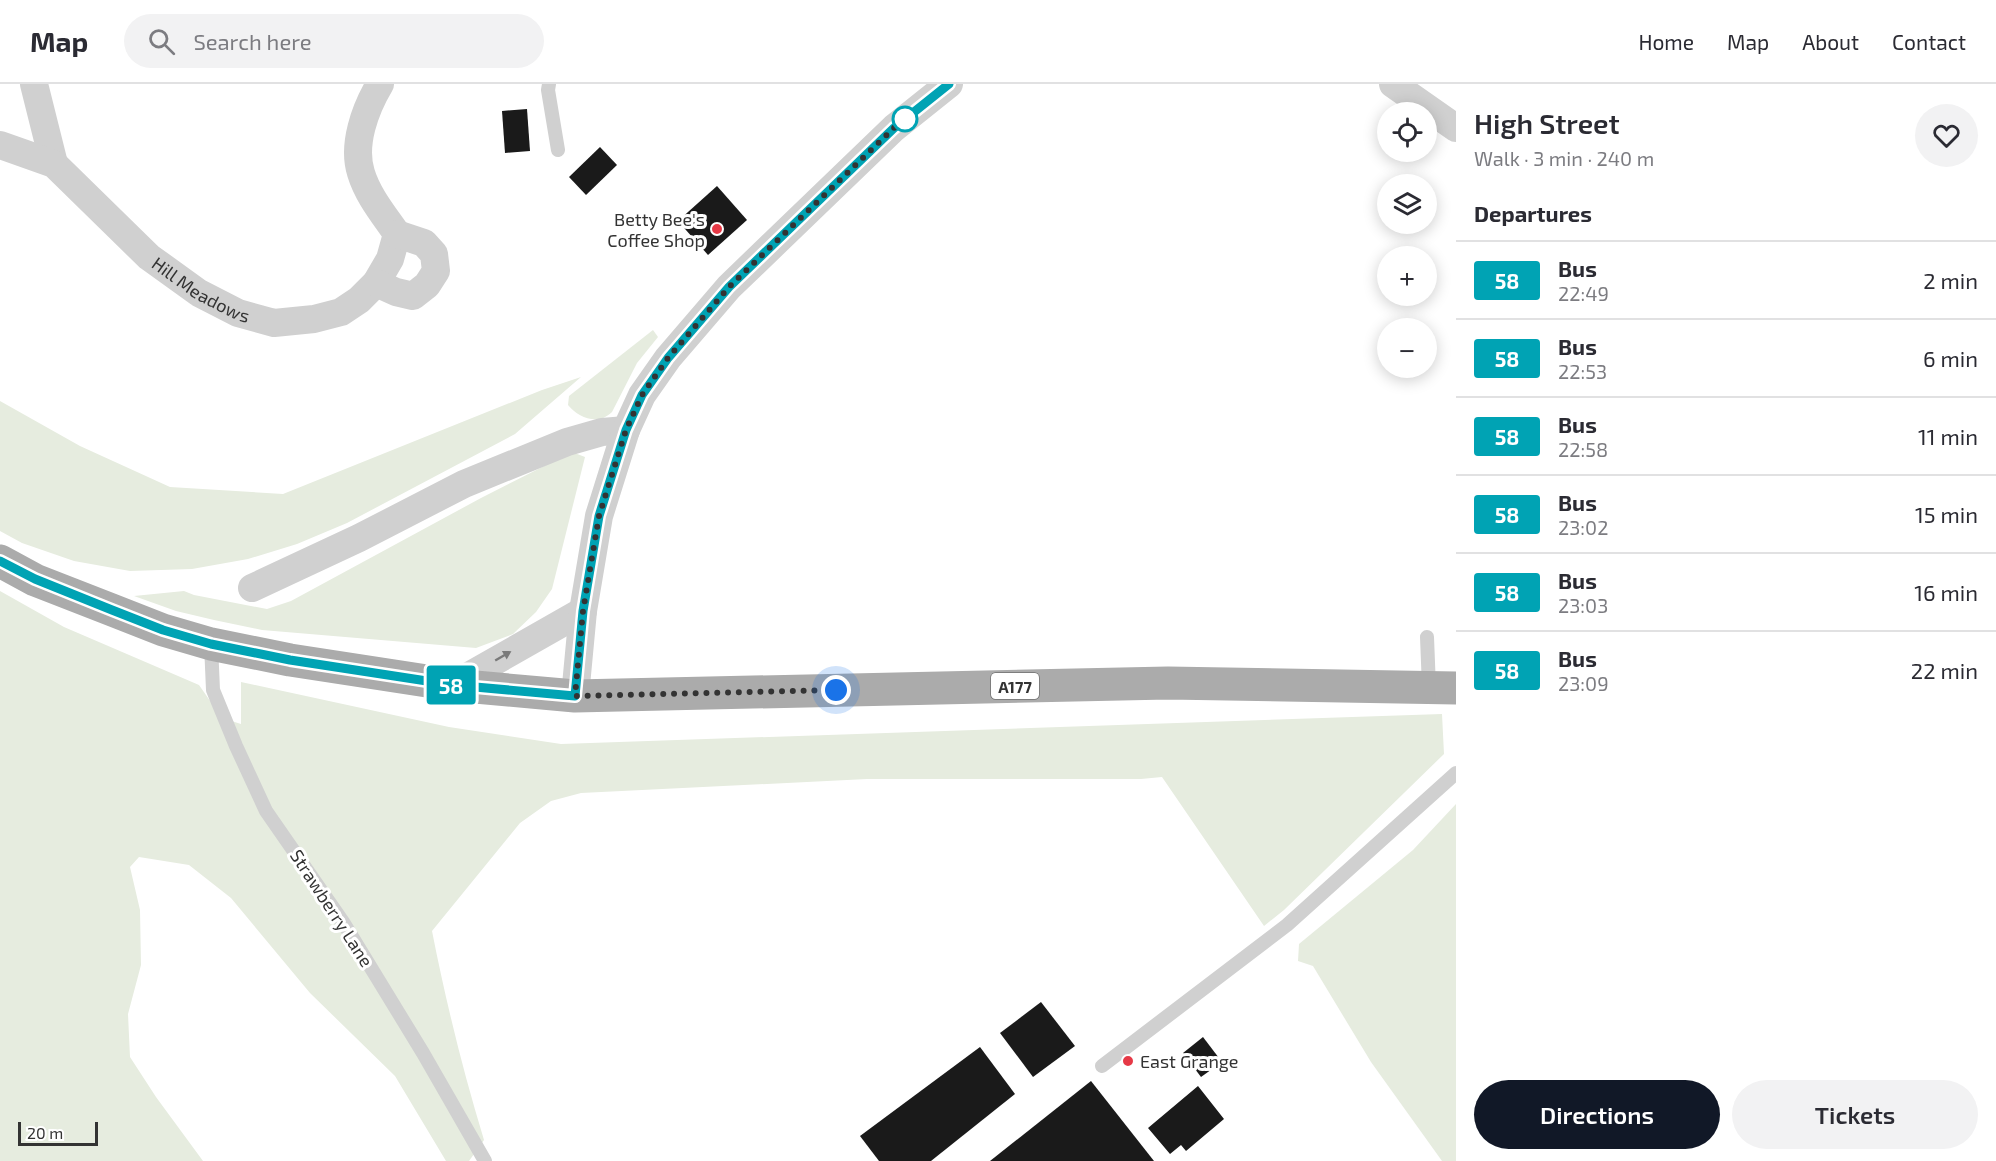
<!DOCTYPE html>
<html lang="en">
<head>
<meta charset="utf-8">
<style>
	:root { --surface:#fff; --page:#f2f2f3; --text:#2b2b33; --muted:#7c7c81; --line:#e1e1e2; --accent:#111827 }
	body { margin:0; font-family:"Exo 2",sans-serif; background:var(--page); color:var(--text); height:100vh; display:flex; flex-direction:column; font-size:22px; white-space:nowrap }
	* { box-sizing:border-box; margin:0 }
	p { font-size:20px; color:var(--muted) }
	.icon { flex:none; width:33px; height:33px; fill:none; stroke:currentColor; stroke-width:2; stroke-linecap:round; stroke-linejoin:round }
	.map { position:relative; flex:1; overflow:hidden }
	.drawer { display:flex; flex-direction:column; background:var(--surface); width:540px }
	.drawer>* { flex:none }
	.badge { padding:0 12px; border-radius:4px; font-size:21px; line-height:39px }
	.tools { position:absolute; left:1377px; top:18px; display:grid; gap:12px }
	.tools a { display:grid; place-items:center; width:60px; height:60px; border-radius:50%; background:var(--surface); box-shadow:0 3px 15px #0003; font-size:30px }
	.scale { position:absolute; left:18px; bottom:15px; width:80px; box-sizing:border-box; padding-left:6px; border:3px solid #333; border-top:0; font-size:16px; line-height:21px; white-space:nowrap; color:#333; -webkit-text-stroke:4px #fff; paint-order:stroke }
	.you { position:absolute; width:30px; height:30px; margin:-15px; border:4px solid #fff; border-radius:50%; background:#1a73e8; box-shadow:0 0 0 9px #1a73e833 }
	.map>.badge { position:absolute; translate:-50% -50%; box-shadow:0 0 0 3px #fff }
	h2 { padding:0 18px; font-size:22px; line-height:54px }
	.round { display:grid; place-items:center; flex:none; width:63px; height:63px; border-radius:32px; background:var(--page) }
	.head { display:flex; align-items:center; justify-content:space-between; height:102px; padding:0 18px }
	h1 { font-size:28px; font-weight:600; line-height:45px }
	.primary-button { display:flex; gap:12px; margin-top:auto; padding:12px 18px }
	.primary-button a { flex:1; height:69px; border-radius:36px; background:var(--accent); color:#fff; font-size:24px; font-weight:600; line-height:69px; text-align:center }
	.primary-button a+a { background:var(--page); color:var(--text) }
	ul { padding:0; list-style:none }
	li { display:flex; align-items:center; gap:18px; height:78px; padding:0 18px; border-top:2px solid var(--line) }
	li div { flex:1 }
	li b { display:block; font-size:22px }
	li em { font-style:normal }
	li .badge { min-width:66px; font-weight:700; text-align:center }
	header { display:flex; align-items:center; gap:36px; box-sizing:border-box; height:84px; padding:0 30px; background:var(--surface); border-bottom:2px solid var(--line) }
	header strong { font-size:28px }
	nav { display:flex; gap:33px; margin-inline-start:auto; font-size:21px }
	.search { width:420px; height:54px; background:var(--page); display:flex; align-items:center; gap:15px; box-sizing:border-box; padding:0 21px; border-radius:33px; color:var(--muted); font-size:22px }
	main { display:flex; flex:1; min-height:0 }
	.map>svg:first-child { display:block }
	.green { fill:#e6ecdf }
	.building { fill:#1a1a1a }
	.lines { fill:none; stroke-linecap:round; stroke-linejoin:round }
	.lane { stroke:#d0d0d0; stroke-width:14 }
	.street { stroke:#d0d0d0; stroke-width:28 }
	.primary { stroke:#ababab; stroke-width:33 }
	.oneway { fill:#7a7a7a }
	.line-casing { stroke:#fff; stroke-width:14 }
	.line { stroke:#00a3b4; stroke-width:9 }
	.walk { stroke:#333; stroke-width:6; stroke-dasharray:0 10.8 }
	.stop-dot { fill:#fff; stroke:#00a3b4; stroke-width:3 }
	.poi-dot { fill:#e63946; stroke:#fff; stroke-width:2 }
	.labels { text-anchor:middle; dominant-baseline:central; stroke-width:6; stroke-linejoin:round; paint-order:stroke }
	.shield { fill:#fff; stroke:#707070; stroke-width:1.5 }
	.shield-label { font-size:16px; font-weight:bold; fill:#333 }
	.poi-label { font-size:18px; fill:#333; stroke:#fff; text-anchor:end }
	.street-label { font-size:18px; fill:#333; stroke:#fff }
</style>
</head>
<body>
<header>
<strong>Map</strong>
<div class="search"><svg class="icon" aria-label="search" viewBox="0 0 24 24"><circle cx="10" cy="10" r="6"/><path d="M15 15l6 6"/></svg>Search here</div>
<nav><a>Home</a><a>Map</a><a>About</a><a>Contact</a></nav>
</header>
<main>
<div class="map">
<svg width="1456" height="1077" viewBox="0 0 1456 1077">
	<rect width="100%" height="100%" fill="#fff"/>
	<g class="green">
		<path d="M653,246l5,7 -21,26 -25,49c-14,14 -33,6 -44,-7l1,-9z"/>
		<polygon points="581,293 515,350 347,439 297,460 248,475 192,485 130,487 74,477 22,459 0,447 0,317 80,362 170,403 283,410 542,306"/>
		<polygon points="572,368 585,373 552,505 536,528 513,550 476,564 262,546 214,536 176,527 134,512 184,507 194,511 267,525 291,517 481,414"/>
		<path d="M0,507l64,36 135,58 23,33 19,6v-42l208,45 112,17 881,-30 2,40 -160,156 -20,16 -102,-149 -21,2h-274l-286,14 -30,8 -31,22 -88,108c14,71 31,140 52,209l-15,21h-23l-51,-85 -85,-83 -79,-95 -42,-33 -50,-8 -9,10 10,43 1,55 -13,49 2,43 26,40 47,64h-203z"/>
		<polygon points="1456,720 1456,1077 1442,1077 1371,978 1313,882 1298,877 1299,860 1413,766"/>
	</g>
	<g class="building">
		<polygon points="527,25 530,67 505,69 502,27"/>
		<polygon points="600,63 617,81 586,111 569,93"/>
		<polygon points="717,102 747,136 708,171 678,137"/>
		<polygon points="1041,918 1075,962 1033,993 1000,949"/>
		<polygon points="1203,953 1222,978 1201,993 1183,969"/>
		<polygon points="980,963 1015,1010 931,1077 879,1077 860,1052"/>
		<polygon points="1091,997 1154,1077 990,1077"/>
		<polygon points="1198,1002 1224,1035 1186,1067 1181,1061 1170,1070 1148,1044"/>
	</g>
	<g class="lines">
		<g class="lane">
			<polyline points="549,0 548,6 558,66"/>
			<polyline points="1427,553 1429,604"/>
			<polyline points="211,560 213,606 236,662 266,727 343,838 423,969 485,1077"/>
			<polyline points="1102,982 1287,841 1456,689"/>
		</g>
		<g class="street">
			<polyline points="34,0 54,80"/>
			<polyline points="1393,0 1456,44"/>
			<path id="s1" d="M0,61l54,19 95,93 50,36 39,20 36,10 40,-4 27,-7 18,-12 17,-17 14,-24 7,-25c-13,-19 -29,-38 -36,-61 -9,-28 4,-64 19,-89"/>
			<polyline points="376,199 396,208 413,212 427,201 436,187 434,170 424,159 397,150"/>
			<polyline points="252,504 359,454 464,400 567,358 602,348 626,346"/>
			<polyline points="453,601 583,527"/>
			<polyline points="575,612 583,527 599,432 626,346 642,311 668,274 729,203 894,44 949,0"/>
		</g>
		<polyline class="primary" points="0,477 35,496 112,526 163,546 211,560 290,576 453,601 575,612 1168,599 1456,604"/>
	</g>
	<defs><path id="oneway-solid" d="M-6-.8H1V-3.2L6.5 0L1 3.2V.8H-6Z" transform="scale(1.5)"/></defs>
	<use class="oneway" href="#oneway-solid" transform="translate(503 572) rotate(-30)"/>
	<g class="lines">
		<g class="line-casing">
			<polyline id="line" points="0,477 35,495 112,526 163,546 211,560 290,576 453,601 575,612 583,527 599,432 626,346 642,311 668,274 729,203 894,44 949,0"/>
		</g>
		<use href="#line" class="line"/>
		<polyline class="walk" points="836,606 575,612 583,527 599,432 626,346 642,311 668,274 729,203 894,44 905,35"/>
	</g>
	<circle class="stop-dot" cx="905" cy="35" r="12"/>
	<g class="poi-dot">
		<circle cx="717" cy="145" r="6"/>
		<circle cx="1128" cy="977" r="6"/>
	</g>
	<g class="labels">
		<rect class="shield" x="991" y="589" width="48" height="26" rx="4.5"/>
		<g class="shield-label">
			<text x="1015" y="602">A177</text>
		</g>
		<g class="poi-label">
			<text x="705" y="135">Betty Bee's<tspan x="705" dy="21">Coffee Shop</tspan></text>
			<text x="1140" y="977" text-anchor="start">East Grange</text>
		</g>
		<g class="street-label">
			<text stroke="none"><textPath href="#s1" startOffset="252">Hill Meadows</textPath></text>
			<text transform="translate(332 824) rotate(57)">Strawberry Lane</text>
		</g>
	</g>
</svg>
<div class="tools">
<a><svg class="icon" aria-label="locate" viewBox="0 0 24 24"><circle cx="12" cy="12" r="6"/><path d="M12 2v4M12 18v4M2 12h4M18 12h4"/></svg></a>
<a><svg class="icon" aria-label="layers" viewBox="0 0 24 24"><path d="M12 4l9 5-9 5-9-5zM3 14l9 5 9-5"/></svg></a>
<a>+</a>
<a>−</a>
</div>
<div class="scale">20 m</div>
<div class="you" style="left:836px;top:606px"></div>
<b class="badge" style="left:451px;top:601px;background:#00a3b4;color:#fff">58</b>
</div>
<section class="drawer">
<div class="head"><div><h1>High Street</h1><p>Walk · 3 min · 240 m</p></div><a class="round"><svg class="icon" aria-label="heart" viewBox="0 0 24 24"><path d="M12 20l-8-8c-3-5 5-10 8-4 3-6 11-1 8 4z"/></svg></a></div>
<h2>Departures</h2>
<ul>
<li><span class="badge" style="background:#00a3b4;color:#fff">58</span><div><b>Bus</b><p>22:49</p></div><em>2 min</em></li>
<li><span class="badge" style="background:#00a3b4;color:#fff">58</span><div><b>Bus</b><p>22:53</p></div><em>6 min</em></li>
<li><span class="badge" style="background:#00a3b4;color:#fff">58</span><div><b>Bus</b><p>22:58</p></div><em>11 min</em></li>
<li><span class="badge" style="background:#00a3b4;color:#fff">58</span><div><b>Bus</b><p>23:02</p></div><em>15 min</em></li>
<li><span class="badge" style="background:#00a3b4;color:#fff">58</span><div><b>Bus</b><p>23:03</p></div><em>16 min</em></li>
<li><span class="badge" style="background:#00a3b4;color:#fff">58</span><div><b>Bus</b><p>23:09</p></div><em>22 min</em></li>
</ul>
<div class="primary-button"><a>Directions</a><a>Tickets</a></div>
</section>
</main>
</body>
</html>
